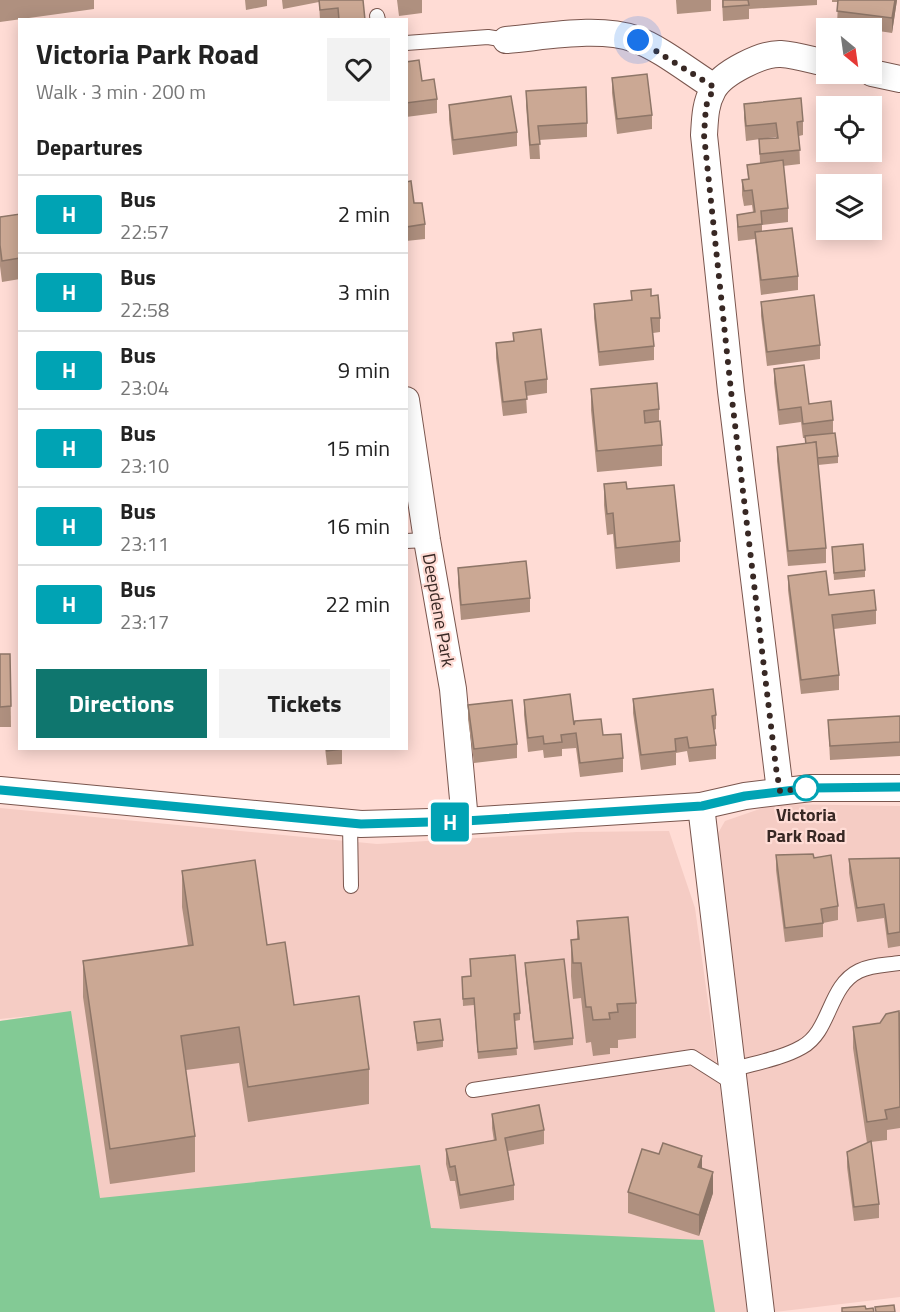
<!DOCTYPE html>
<html lang="en">
<head>
<meta charset="utf-8">
<style>
	:root { --surface:#fff; --page:#f2f2f2; --text:#222; --muted:#767676; --line:#e0e0e0; --accent:#0f766e }
	body { margin:0; font-family:"Titillium Web",sans-serif; background:var(--page); color:var(--text); height:100vh; display:flex; flex-direction:column; font-size:22px; white-space:nowrap }
	* { box-sizing:border-box; margin:0 }
	p { font-size:20px; color:var(--muted) }
	.icon { flex:none; width:33px; height:33px; fill:none; stroke:currentColor; stroke-width:2; stroke-linecap:round; stroke-linejoin:round }
	.map { position:relative; flex:1; overflow:hidden }
	.sheet { position:absolute; left:18px; top:18px; width:390px; height:732px; display:flex; flex-direction:column; background:var(--surface); border-radius:0px; box-shadow:0 3px 15px #0003 }
	.sheet>* { flex:none }
	.badge { padding:0 12px; border-radius:4px; font-size:21px; line-height:39px }
	.needle { width:39px; rotate:151deg }
	.tools { position:absolute; left:816px; top:18px; display:grid; gap:12px }
	.tools a { display:grid; place-items:center; width:66px; height:66px; border-radius:0px; background:var(--surface); box-shadow:0 3px 15px #0003; font-size:30px }
	.you { position:absolute; width:30px; height:30px; margin:-15px; border:4px solid #fff; border-radius:50%; background:#1a73e8; box-shadow:0 0 0 9px #1a73e833 }
	.map>.badge { position:absolute; translate:-50% -50%; box-shadow:0 0 0 3px #fff }
	h2 { padding:0 18px; font-size:22px; line-height:54px }
	.round { display:grid; place-items:center; flex:none; width:63px; height:63px; border-radius:0px; background:var(--page) }
	.head { display:flex; align-items:center; justify-content:space-between; height:102px; padding:0 18px }
	h1 { font-size:28px; font-weight:700; line-height:45px }
	.primary-button { display:flex; gap:12px; margin-top:auto; padding:12px 18px }
	.primary-button a { flex:1; height:69px; border-radius:0px; background:var(--accent); color:#fff; font-size:24px; font-weight:700; line-height:69px; text-align:center }
	.primary-button a+a { background:var(--page); color:var(--text) }
	ul { padding:0; list-style:none }
	li { display:flex; align-items:center; gap:18px; height:78px; padding:0 18px; border-top:2px solid var(--line) }
	li div { flex:1 }
	li b { display:block; font-size:22px }
	li em { font-style:normal }
	li .badge { min-width:66px; font-weight:700; text-align:center }
	.map>svg:first-child { display:block }
	.built { fill:#f5ccc4 }
	.green { fill:#83ca95 }
	.lines { fill:none; stroke-linecap:round; stroke-linejoin:round }
	.service-casing { stroke:#7a564e; stroke-width:16 }
	.minor-casing { stroke:#7a564e; stroke-width:28 }
	.service { stroke:#fff; stroke-width:14 }
	.minor { stroke:#fff; stroke-width:26 }
	.wall { fill:#af907f }
	.shaded-wall { fill:#8e7668 }
	.building { fill:#cba894; stroke:#8e7668; stroke-width:1.5 }
	.line-casing { stroke:#fff; stroke-width:14 }
	.line { stroke:#00a3b4; stroke-width:9 }
	.walk { stroke:#382824; stroke-width:6; stroke-dasharray:0 10.8 }
	.stop-dot { fill:#fff; stroke:#00a3b4; stroke-width:3 }
	.labels { text-anchor:middle; dominant-baseline:central; stroke-width:4.5; stroke-linejoin:round; paint-order:stroke }
	.street-label { font-size:18px; fill:#382824; stroke:#ffdcd5 }
	.stop-label { font-size:18px; font-weight:bold; fill:#382824; stroke:#ffdcd5 }
</style>
</head>
<body>
<div class="map">
<svg width="900" height="1312" viewBox="0 0 900 1312">
	<rect width="100%" height="100%" fill="#ffdcd5"/>
	<g class="built">
		<polygon points="774,804 900,806 900,1297 775,1312 717,835 725,821"/>
		<polygon points="0,808 377,844 577,832 669,831 695,908 751,1312 0,1312 0,1021 40,1015 0,1019"/>
	</g>
	<polygon class="green" points="71,1011 100,1198 420,1165 431,1228 703,1240 715,1312 0,1312 0,1021"/>
	<g class="lines">
		<g class="service-casing">
			<g id="service">
				<polyline points="377,16 378,20"/>
				<polyline points="406,43 488,37 506,40"/>
				<polyline points="406,541 427,540"/>
				<polyline points="350,823 351,886"/>
				<path d="M731,1070c23,-7 50,-11 71,-23 29,-16 26,-61 57,-76 12,-6 28,-6 41,-8"/>
				<polyline points="473,1090 692,1057 733,1083"/>
			</g>
		</g>
		<g class="minor-casing">
			<g id="minor">
				<path d="M506,40c38,-3 93,-14 129,-1 25,9 55,33 79,48"/>
				<polyline points="872,73 900,79"/>
				<polyline points="406,400 427,540 453,689 465,821"/>
				<polyline points="0,790 361,824 465,821 701,806 745,796 811,788 900,788"/>
				<path d="M780,791l-49,-400 -27,-256c1,-16 1,-31 9,-45 9,-17 49,-37 68,-36 15,1 31,6 45,9"/>
				<polyline points="701,806 761,1312"/>
			</g>
		</g>
		<use href="#service" class="service"/>
		<use href="#minor" class="minor"/>
	</g>
	<g class="wall">
		<polygon points="0,0 94,0 94,9 0,22"/>
		<polygon points="245,0 267,0 267,6 246,10"/>
		<polygon points="282,0 363,0 365,20 320,20 319,2 283,9"/>
		<polygon points="397,0 422,0 422,13 399,16"/>
		<polygon points="676,0 711,0 711,11 677,14"/>
		<polygon points="722,0 817,0 817,5 749,9 749,19 723,21"/>
		<polygon points="832,0 897,0 892,33 872,30 872,28 862,28 837,25 838,2 832,2"/>
		<polygon points="406,62 437,99 437,113 406,117"/>
		<polygon points="612,78 652,115 652,129 617,134 612,93"/>
		<polygon points="526,91 587,123 587,137 539,140 540,159 530,159 526,105"/>
		<polygon points="744,104 803,121 803,135 799,136 800,164 783,166 788,208 788,222 762,225 762,231 798,276 798,290 761,295 755,239 738,241 737,229 737,215 753,212 752,205 744,206 742,195 742,180 748,180 747,165 760,163 759,139 776,138 776,137 746,141 744,118"/>
		<polygon points="449,105 517,132 517,146 453,155 449,120"/>
		<polygon points="406,182 414,203 425,224 425,239 406,241"/>
		<polygon points="20,214 20,279 2,282 0,266 0,217"/>
		<polygon points="631,291 651,296 660,318 660,332 653,333 654,346 654,360 599,366 594,318 594,304 631,300"/>
		<polygon points="761,302 820,345 820,359 767,366 761,316"/>
		<polygon points="513,333 547,379 547,393 526,396 527,413 503,416 496,358 496,343 513,341"/>
		<polygon points="774,369 809,404 833,420 833,433 838,456 838,463 818,465 826,548 826,563 788,566 777,461 777,447 806,444 805,438 803,438 801,422 779,425 774,383"/>
		<polygon points="591,389 659,409 659,421 662,445 662,466 597,472 591,410"/>
		<polygon points="604,484 680,541 680,562 616,569 613,534 607,535 604,505"/>
		<polygon points="832,547 865,570 865,577 834,580"/>
		<polygon points="458,568 530,598 530,612 461,620 458,583"/>
		<polygon points="788,576 829,595 876,610 876,624 834,629 839,675 839,690 801,694 788,590"/>
		<polygon points="0,654 10,654 11,727 0,727"/>
		<polygon points="633,699 716,715 716,729 714,730 716,745 716,759 689,762 687,751 676,753 676,765 641,770 633,713"/>
		<polygon points="524,700 574,725 603,735 623,758 623,772 580,777 576,748 562,749 562,756 544,758 543,750 528,752 524,715"/>
		<polygon points="468,705 517,744 517,758 474,763 468,719"/>
		<polygon points="900,716 900,756 830,760 828,720"/>
		<polygon points="325,748 342,748 342,764 327,765"/>
		<polygon points="776,855 814,858 838,906 838,920 823,923 823,937 785,942 776,870"/>
		<polygon points="900,858 900,946 888,948 884,918 857,922 849,873 849,859"/>
		<polygon points="182,871 267,945 294,1005 369,1069 369,1104 248,1122 239,1063 186,1070 195,1136 195,1172 110,1184 83,997 83,961 188,946 182,907"/>
		<polygon points="577,921 636,1003 636,1038 618,1040 618,1048 610,1048 610,1054 593,1056 591,1042 586,1043 581,998 573,999 571,976 571,940 577,940"/>
		<polygon points="470,959 520,1013 520,1020 515,1021 517,1055 478,1059 474,1005 463,1006 462,977 471,976"/>
		<polygon points="525,963 573,1038 573,1045 534,1050 525,971"/>
		<polygon points="900,1012 900,1128 887,1130 887,1140 871,1142 879,1204 879,1218 854,1221 847,1167 847,1152 867,1143 853,1048 853,1027 880,1023"/>
		<polygon points="414,1022 443,1040 443,1047 417,1051"/>
		<polygon points="492,1114 544,1130 544,1144 508,1151 514,1185 514,1200 460,1209 455,1181 450,1181 446,1164 446,1149 494,1141 492,1128"/>
		<polygon points="702,1168 713,1193 699,1236 628,1213 628,1192"/>
	</g>
	<g class="shaded-wall">
		<polygon points="895,0 897,0 892,33 892,18"/>
		<polygon points="702,1156 702,1177 698,1167"/>
		<polygon points="713,1172 713,1193 699,1236 699,1215"/>
	</g>
	<g class="building">
		<polygon points="319,0 363,0 365,20 339,20 338,8 320,10"/>
		<polygon points="723,0 748,0 749,5 723,7"/>
		<polygon points="838,0 895,0 892,18 837,11"/>
		<polygon points="419,60 422,81 434,79 437,99 406,103 406,62"/>
		<polygon points="647,74 652,115 617,119 612,78"/>
		<polygon points="586,87 587,123 538,126 540,144 530,145 526,91"/>
		<polygon points="511,96 517,132 453,140 449,105"/>
		<polygon points="801,98 803,121 797,122 800,150 760,154 759,139 778,138 776,123 746,126 744,104"/>
		<polygon points="783,160 788,208 761,211 762,224 738,227 737,215 755,212 752,190 744,191 742,180 749,179 747,165"/>
		<polygon points="411,181 414,203 422,203 425,224 406,227 406,182"/>
		<polygon points="20,214 20,258 2,261 0,245 0,217"/>
		<polygon points="792,228 798,276 761,280 755,232"/>
		<polygon points="651,289 651,296 658,295 660,318 651,318 654,346 599,352 594,304 632,300 631,291"/>
		<polygon points="814,295 820,345 767,352 761,302"/>
		<polygon points="541,329 547,379 525,382 527,399 503,402 496,343 514,341 513,333"/>
		<polygon points="804,365 809,404 831,401 833,420 803,424 801,407 779,410 774,369"/>
		<polygon points="657,383 659,409 644,411 645,423 660,421 662,445 597,451 591,389"/>
		<polygon points="835,433 838,456 817,458 816,442 806,444 805,436"/>
		<polygon points="816,442 826,548 788,551 777,447"/>
		<polygon points="626,482 627,489 674,485 680,541 616,548 613,513 607,514 604,484"/>
		<polygon points="863,544 865,570 834,573 832,547"/>
		<polygon points="526,561 530,598 461,605 458,568"/>
		<polygon points="826,571 829,595 874,590 876,610 832,615 839,675 801,680 788,576"/>
		<polygon points="0,654 10,654 11,706 0,707"/>
		<polygon points="713,689 716,715 712,716 716,745 689,748 687,737 675,739 676,751 641,755 633,699"/>
		<polygon points="570,694 574,725 575,721 601,719 603,735 621,734 623,758 580,763 576,733 561,735 562,742 544,744 543,736 528,738 524,700"/>
		<polygon points="512,700 517,744 474,749 468,705"/>
		<polygon points="900,716 900,742 830,746 828,720"/>
		<polygon points="326,748 342,748 342,749 327,751"/>
		<polygon points="813,854 814,858 831,855 838,906 821,909 823,923 785,928 776,855"/>
		<polygon points="900,858 900,932 888,934 884,904 857,908 849,859"/>
		<polygon points="255,860 267,945 285,942 294,1005 359,996 369,1069 248,1087 239,1027 181,1036 195,1136 110,1149 83,961 193,945 182,871"/>
		<polygon points="628,917 636,1003 617,1004 618,1012 609,1013 610,1019 593,1020 591,1007 586,1007 581,963 573,963 571,940 579,939 577,921"/>
		<polygon points="515,955 520,1013 514,1014 517,1048 478,1052 474,998 463,999 462,977 471,976 470,959"/>
		<polygon points="564,959 573,1038 534,1042 525,963"/>
		<polygon points="899,1011 900,1107 885,1110 887,1119 867,1122 853,1027 880,1023 886,1014"/>
		<polygon points="440,1019 443,1040 417,1043 414,1022"/>
		<polygon points="539,1105 544,1130 505,1138 514,1185 460,1195 455,1166 450,1167 446,1149 496,1140 492,1114"/>
		<polygon points="871,1141 879,1204 854,1207 847,1152"/>
		<polygon points="663,1143 702,1156 698,1167 713,1172 699,1215 628,1192 642,1149 659,1154"/>
		<polygon points="894,1305 895,1312 876,1312 875,1307"/>
		<polygon points="865,1306 866,1309 873,1308 874,1312 842,1312 842,1308"/>
	</g>
	<g class="lines">
		<g class="line-casing">
			<polyline id="line" points="0,790 361,824 465,821 702,806 745,796 811,788 900,787"/>
		</g>
		<use href="#line" class="line"/>
		<polyline class="walk" points="638,40 714,87 706,106 704,135 731,391 776,768 780,791 811,788 806,788"/>
	</g>
	<circle class="stop-dot" cx="806" cy="788" r="12"/>
	<g class="labels">
		<g class="street-label">
			<text transform="translate(439 610) rotate(80)">Deepdene Park</text>
		</g>
		<g class="stop-label">
			<text x="806" y="814">Victoria<tspan x="806" dy="21">Park Road</tspan></text>
		</g>
	</g>
</svg>
<div class="tools">
<a><svg class="needle" viewBox="-14 -14 28 28"><path d="M0-13l5 13h-10z" fill="#e53935"/><path d="M0 13l5-13h-10z" fill="#767676"/></svg></a>
<a><svg class="icon" aria-label="locate" viewBox="0 0 24 24"><circle cx="12" cy="12" r="6"/><path d="M12 2v4M12 18v4M2 12h4M18 12h4"/></svg></a>
<a><svg class="icon" aria-label="layers" viewBox="0 0 24 24"><path d="M12 4l9 5-9 5-9-5zM3 14l9 5 9-5"/></svg></a>
</div>
<div class="you" style="left:638px;top:40px"></div>
<b class="badge" style="left:450px;top:822px;background:#00a3b4;color:#fff">H</b>
<section class="sheet">
<div class="head"><div><h1>Victoria Park Road</h1><p>Walk · 3 min · 200 m</p></div><a class="round"><svg class="icon" aria-label="heart" viewBox="0 0 24 24"><path d="M12 20l-8-8c-3-5 5-10 8-4 3-6 11-1 8 4z"/></svg></a></div>
<h2>Departures</h2>
<ul>
<li><span class="badge" style="background:#00a3b4;color:#fff">H</span><div><b>Bus</b><p>22:57</p></div><em>2 min</em></li>
<li><span class="badge" style="background:#00a3b4;color:#fff">H</span><div><b>Bus</b><p>22:58</p></div><em>3 min</em></li>
<li><span class="badge" style="background:#00a3b4;color:#fff">H</span><div><b>Bus</b><p>23:04</p></div><em>9 min</em></li>
<li><span class="badge" style="background:#00a3b4;color:#fff">H</span><div><b>Bus</b><p>23:10</p></div><em>15 min</em></li>
<li><span class="badge" style="background:#00a3b4;color:#fff">H</span><div><b>Bus</b><p>23:11</p></div><em>16 min</em></li>
<li><span class="badge" style="background:#00a3b4;color:#fff">H</span><div><b>Bus</b><p>23:17</p></div><em>22 min</em></li>
</ul>
<div class="primary-button"><a>Directions</a><a>Tickets</a></div>
</section>
</div>
</body>
</html>
